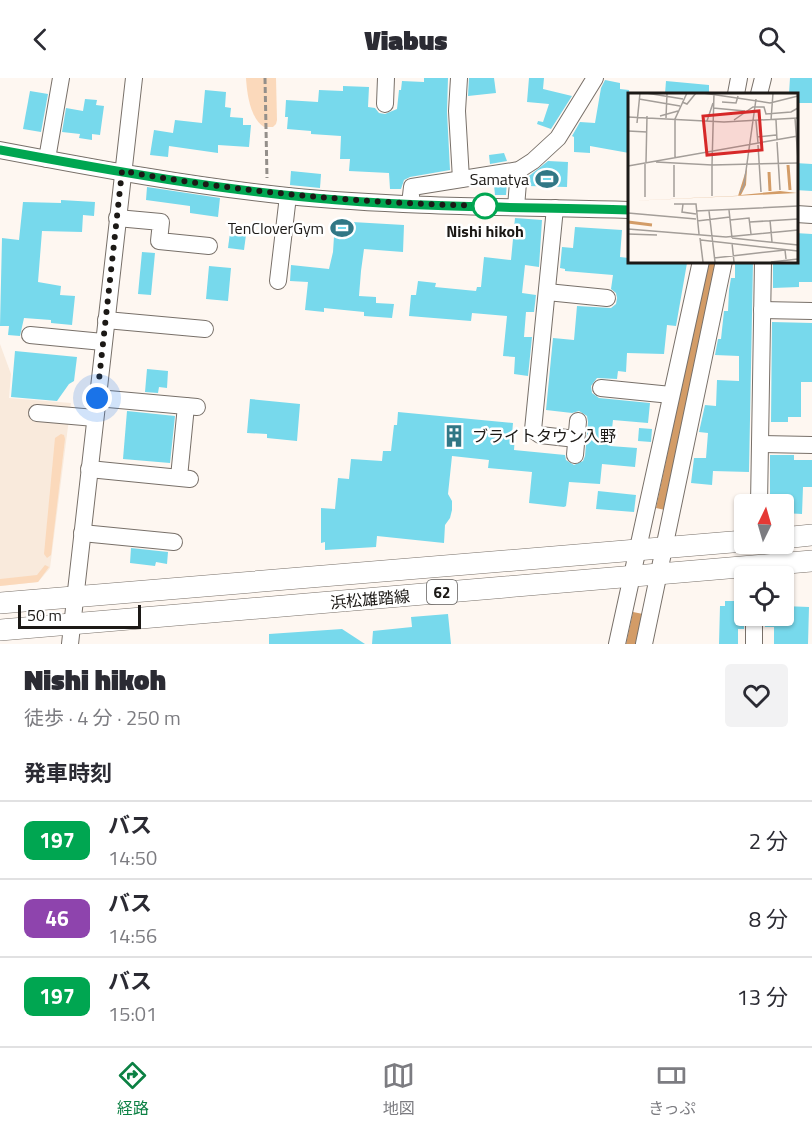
<!DOCTYPE html>
<html lang="ja">
<head>
<meta charset="utf-8">
<style>
	:root { --surface:#fff; --page:#f2f2f3; --text:#2b2b33; --muted:#7c7c81; --line:#e1e1e2; --accent:#0b8043 }
	body { margin:0; font-family:"Titillium Web","Noto Sans JP",sans-serif; background:var(--page); color:var(--text); height:100vh; display:flex; flex-direction:column; font-size:22px; white-space:nowrap }
	* { box-sizing:border-box; margin:0 }
	p { font-size:20px; color:var(--muted) }
	.icon { flex:none; width:33px; height:33px; fill:none; stroke:currentColor; stroke-width:2; stroke-linecap:round; stroke-linejoin:round }
	.map { position:relative; height:566px; overflow:hidden }
	.details { display:flex; flex-direction:column; background:var(--surface); flex:1 }
	.details>* { flex:none }
	.badge { padding:0 12px; border-radius:9px; font-size:21px; line-height:39px }
	.needle { width:39px; rotate:5deg }
	.tools { position:absolute; left:734px; top:416px; display:grid; gap:12px }
	.tools a { display:grid; place-items:center; width:60px; height:60px; border-radius:6px; background:var(--surface); box-shadow:0 2px 4px #0004; font-size:30px }
	.scale { position:absolute; left:18px; bottom:15px; width:123px; box-sizing:border-box; padding-left:6px; border:3px solid #1c1916; border-top:0; font-size:16px; line-height:21px; white-space:nowrap; color:#1c1916; -webkit-text-stroke:4px #fff; paint-order:stroke }
	.you { position:absolute; width:30px; height:30px; margin:-15px; border:4px solid #fff; border-radius:50%; background:#1a73e8; box-shadow:0 0 0 9px #1a73e833 }
	.map>.badge { position:absolute; translate:-50% -50%; box-shadow:0 0 0 3px #fff }
	h2 { padding:0 24px; font-size:22px; line-height:54px }
	.round { display:grid; place-items:center; flex:none; width:63px; height:63px; border-radius:6px; background:var(--page) }
	.headline { display:flex; align-items:center; justify-content:space-between; height:102px; padding:0 24px }
	h1 { font-size:28px; font-weight:800; line-height:45px }
	ul { padding:0; list-style:none }
	li { display:flex; align-items:center; gap:18px; height:78px; padding:0 24px; border-top:2px solid var(--line) }
	li div { flex:1 }
	li b { display:block; font-size:22px }
	li em { font-style:normal }
	li .badge { min-width:66px; font-weight:700; text-align:center }
	header { display:flex; justify-content:space-between; align-items:center; height:78px; padding:0 24px; background:var(--surface); font-size:27px; font-weight:800 }
	.tab-bar { display:flex; justify-content:space-around; align-items:center; height:84px; border-top:2px solid var(--line); background:var(--surface); font-size:16px; color:var(--muted) }
	.tab-bar a { display:grid; justify-items:center; gap:3px }
	.tab-bar .current { color:var(--accent) }
	.map>svg:first-child { display:block }
	.built { fill:#f9eadc }
	.green { fill:#fbd9bb }
	.water { fill:#d39c67 }
	.building { fill:#77d9ec }
	.lines { fill:none; stroke-linecap:round; stroke-linejoin:round }
	.minor-casing { stroke:#787069; stroke-width:18 }
	.major-casing { stroke:#787069; stroke-width:22 }
	.path { stroke:#948f8a; stroke-width:3; stroke-dasharray:6 3; stroke-linecap:butt }
	.minor { stroke:#fff; stroke-width:16 }
	.major { stroke:#fff; stroke-width:21 }
	.line-casing { stroke:#fff; stroke-width:14 }
	.line { stroke:#00a651; stroke-width:9 }
	.walk { stroke:#1c1916; stroke-width:6; stroke-dasharray:0 10.8 }
	.stop-dot { fill:#fff; stroke:#00a651; stroke-width:3 }
	.labels { text-anchor:middle; dominant-baseline:central; stroke-width:5; stroke-linejoin:round; paint-order:stroke }
	.shield { fill:#fff; stroke:#605e5c; stroke-width:1.5 }
	.shield-label { font-size:15px; font-weight:bold; fill:#1c1916 }
	.poi-label { font-size:16px; fill:#1c1916; stroke:#fff; text-anchor:end }
	.stop-label { font-size:16px; font-weight:bold; fill:#1c1916; stroke:#fff }
	.street-label { font-size:16px; fill:#1c1916; stroke:#fff }
	.inset-river { fill:none; stroke:#d39c67; stroke-width:3 }
	.inset-road { fill:none; stroke:#a49e99; stroke-width:1.5 }
	.view { fill:#d62828; fill-opacity:0.15; stroke:#d62828; stroke-width:3 }
	.inset-edge { fill:none; stroke:#1c1916; stroke-width:3 }
</style>
</head>
<body>
<header><svg class="icon" aria-label="back" viewBox="0 0 24 24"><path d="M15 5l-7 7 7 7"/></svg>Viabus<svg class="icon" aria-label="search" viewBox="0 0 24 24"><circle cx="10" cy="10" r="6"/><path d="M15 15l6 6"/></svg></header>
<div class="map">
<svg width="812" height="566" viewBox="0 0 812 566">
	<rect width="100%" height="100%" fill="#fef7f1"/>
	<polygon class="built" points="0,266 11,296 9,320 71,325 50,490 38,504 0,508"/>
	<g class="green">
		<path d="M246,0h30l1,42 -1,4 -3,3h-9c-14,-9 -17,-33 -18,-49z"/>
		<polygon points="61,356 64,357 65,361 51,477 47,480 44,476 55,360"/>
		<polygon points="45,487 49,489 38,504 0,508 0,501 37,497"/>
	</g>
	<g class="water">
		<polygon points="708,183 719,183 665,432 656,430"/>
		<polygon points="633,534 643,536 636,566 626,566"/>
	</g>
	<g class="building">
		<polygon points="424,0 448,0 447,34 450,92 410,99 404,102 401,111 390,111 389,95 349,93 350,81 340,81 341,58 311,56 311,53 287,51 288,39 285,39 286,22 318,24 319,12 343,13 343,8 369,9 368,29 375,30 379,35 385,36 397,31 399,12 401,12 402,3 424,4"/>
		<polygon points="469,0 494,0 496,15 468,18"/>
		<polygon points="529,0 544,0 543,11 572,18 551,51 537,46 538,43 543,44 549,26 527,24"/>
		<polygon points="790,0 812,0 812,25 795,25 795,16 789,16"/>
		<polygon points="605,2 620,5 620,11 629,12 629,75 590,68 590,75 574,74 574,59 572,58 580,44 595,45 601,10"/>
		<polygon points="666,3 709,7 709,16 665,16"/>
		<polygon points="205,12 226,14 225,29 231,30 230,39 243,40 243,47 251,47 249,69 218,67 218,75 169,68 168,79 150,77 154,52 173,55 175,42 202,45"/>
		<polygon points="30,13 48,16 41,54 23,51"/>
		<polygon points="85,21 97,22 96,27 104,28 100,57 92,56 92,62 79,60 80,56 62,54 66,30 83,33"/>
		<polygon points="504,75 507,83 490,86 489,77"/>
		<polygon points="548,83 568,84 567,109 528,108 529,98"/>
		<polygon points="795,85 812,86 812,113 795,112"/>
		<polygon points="291,93 321,96 320,110 290,107"/>
		<polygon points="507,104 506,117 495,117 494,107"/>
		<polygon points="147,109 220,120 218,139 190,135 190,128 146,122"/>
		<polygon points="61,122 95,124 94,138 83,137 82,154 42,153 38,204 61,208 60,217 75,218 72,247 51,245 51,242 24,240 20,258 8,257 9,248 0,248 2,160 19,162 23,124 61,125"/>
		<polygon points="515,140 542,142 539,189 525,187 522,215 536,217 534,234 526,234 524,259 532,259 528,298 514,296 515,279 503,278 507,238 472,235 471,243 409,238 411,217 416,217 418,203 436,205 435,209 476,213 477,209 481,209 484,179 511,182"/>
		<polygon points="335,143 404,147 403,174 364,171 361,193 359,218 376,219 376,225 394,226 392,240 364,238 364,234 324,230 324,234 305,232 308,204 290,203 291,187 329,191 333,174"/>
		<polygon points="231,147 247,149 244,172 228,170"/>
		<polygon points="575,149 622,152 620,179 629,180 629,183 687,185 676,248 667,247 664,276 627,275 626,294 618,293 617,301 597,300 591,308 592,315 599,320 650,325 648,345 613,342 610,368 637,370 635,389 602,386 600,406 569,404 566,428 564,429 529,425 532,394 488,390 489,382 452,378 448,416 452,423 452,432 450,440 445,447 444,465 377,458 376,469 325,472 325,464 321,465 321,430 335,431 338,400 349,401 351,381 382,383 383,373 391,373 394,347 397,347 398,334 513,345 512,357 515,357 514,372 565,377 566,382 574,387 583,383 585,378 588,344 587,338 579,333 572,335 546,332 553,260 574,262 577,228 611,230 616,226 617,220 616,215 611,211 613,197 565,193 565,191 560,190 562,169 573,170"/>
		<polygon points="795,155 812,156 812,204 799,204 799,209 773,210 773,185 795,185"/>
		<polygon points="142,174 155,175 151,217 138,216"/>
		<polygon points="735,183 753,183 749,394 713,393 712,407 691,405 694,380 706,380 708,355 699,354 705,327 716,328 717,302 739,303 739,278 715,277 718,261 721,261 724,233 728,233 729,212 731,200 735,200"/>
		<polygon points="209,188 231,190 228,223 206,221"/>
		<polygon points="772,244 812,245 812,304 801,304 801,339 788,339 788,344 771,344"/>
		<polygon points="15,273 77,279 74,303 69,306 57,323 11,319"/>
		<polygon points="147,291 168,293 167,310 159,309 158,315 145,314"/>
		<polygon points="250,321 300,326 297,363 267,360 267,356 247,355"/>
		<polygon points="127,333 175,338 170,385 123,381"/>
		<polygon points="639,350 652,351 651,364 638,363"/>
		<polygon points="770,377 794,377 794,382 812,382 812,409 803,409 802,436 783,435 783,426 770,426"/>
		<polygon points="598,413 636,417 634,434 596,431"/>
		<polygon points="131,470 168,474 167,486 156,484 155,488 130,485"/>
		<polygon points="725,523 744,523 744,551 738,551 738,566 719,566 720,528 725,528"/>
		<polygon points="783,528 809,529 808,566 774,566 774,549 765,549 765,537 783,537"/>
		<polygon points="448,536 451,566 372,566 373,553 412,549 411,539"/>
		<polygon points="342,551 365,566 269,566 269,556"/>
	</g>
	<g class="lines">
		<g class="minor-casing">
			<g id="minor">
				<polyline points="459,0 457,33 461,101"/>
				<polyline points="736,16 739,0"/>
				<polyline points="759,16 763,0"/>
				<polyline points="385,26 386,0"/>
				<path d="M0,72c95,18 191,36 288,46 113,11 227,11 341,14"/>
				<polyline points="47,81 61,0"/>
				<polyline points="410,126 412,109 519,92 533,83 558,60 595,0"/>
				<polyline points="516,129 519,92"/>
				<polyline points="555,130 533,352 540,357 576,361"/>
				<polyline points="796,136 812,137"/>
				<polyline points="117,140 161,144 159,163 209,168"/>
				<polyline points="278,203 288,118"/>
				<polyline points="547,214 607,220"/>
				<polyline points="762,232 812,233"/>
				<polyline points="106,242 205,251"/>
				<polyline points="30,257 103,264"/>
				<polyline points="601,310 671,317"/>
				<polyline points="97,320 197,329"/>
				<polyline points="37,335 95,340"/>
				<polyline points="760,366 812,367"/>
				<polyline points="575,377 578,343"/>
				<polyline points="89,391 190,401"/>
				<polyline points="179,399 186,328"/>
				<polyline points="759,426 763,183"/>
				<polyline points="82,455 174,464"/>
				<polyline points="70,566 134,0"/>
				<polyline points="617,566 701,183"/>
				<polyline points="644,566 724,183"/>
				<polyline points="754,566 754,537"/>
			</g>
		</g>
		<g class="major-casing">
			<g id="major">
				<polyline points="783,460 812,457"/>
				<polyline points="0,525 744,463"/>
				<polyline points="0,552 812,483"/>
			</g>
		</g>
		<polyline class="path" points="265,0 267,100"/>
		<use href="#minor" class="minor"/>
		<use href="#major" class="major"/>
	</g>
	<g class="lines">
		<g class="line-casing">
			<path id="line" d="M0,72c112,21 224,41 338,50 96,8 194,7 291,10"/>
		</g>
		<use href="#line" class="line"/>
		<path class="walk" d="M97,320l25,-227c124,22 247,33 373,35h-10"/>
	</g>
	<defs>
		<g id="stadium-bare" transform="scale(1.8)"><path d="M0-5a6.5 5 0 1 0 0 10a6.5 5 0 1 0 0-10ZM-3.5-1.8h7v3.6h-7Z" fill="#317785" stroke="#fff" stroke-width="2.5" paint-order="stroke"/></g>
		<g id="building-bare" transform="scale(1.8)"><path d="M-4-6H4V6H1V3H-1V6H-4ZM-2.5-4.3h1.7v1.8h-1.7ZM.8-4.3h1.7v1.8H.8ZM-2.5-1h1.7V.8h-1.7ZM.8-1h1.7V.8H.8Z" fill="#317785" stroke="#fff" stroke-width="2.5" paint-order="stroke"/></g>
	</defs>
	<g fill-rule="evenodd">
		<use href="#stadium-bare" x="547" y="101"/>
		<use href="#stadium-bare" x="342" y="150"/>
		<use href="#building-bare" x="454" y="358"/>
	</g>
	<circle class="stop-dot" cx="485" cy="128" r="12"/>
	<g class="labels">
		<rect class="shield" x="427" y="502" width="30" height="24" rx="4.5"/>
		<g class="shield-label">
			<text x="442" y="514">62</text>
		</g>
		<g class="poi-label">
			<text x="529" y="101">Samatya</text>
			<text x="324" y="150">TenCloverGym</text>
			<text x="472" y="358" text-anchor="start">ブライトタウン入野</text>
		</g>
		<g class="stop-label">
			<text x="485" y="153">Nishi hikoh</text>
		</g>
		<g class="street-label">
			<text transform="translate(370 521) rotate(-5)">浜松雄踏線</text>
		</g>
	</g>
	<g transform="translate(628 15)">
		<rect width="170" height="170" fill="#fef7f1"/>
		<path d="M119,74l-1,18 -5,10 39,-4 17,2 -169,8 110,-5z" fill="#d39c67"/>
		<path class="inset-river" d="M160,72l2,25M141,79l1,19M0,129l24,3"/>
		<path class="inset-road" d="M18,0l37,6M75,0l67,10 28,-7M11,6l41,7M54,9l5,2 9,-11M94,9l14,1 2,-7M85,15l32,3M32,23l18,-5M0,24l96,5 74,-4M38,25l1,-25M167,25l3,42M106,27l19,-13h11l2,7 25,-2 7,-4M143,27l2,-27M148,27l1,20M79,28l6,-18M128,28l2,22M9,30l3,-30M0,38l19,1M129,44l19,-2M149,49l3,48M130,52l3,47M47,65v-39l12,-26M18,69l1,-46M28,69l56,3 2,-72M0,73l170,-30M112,100l4,-8 12,-86M84,103v-31l86,-2M17,104v-33M46,104v-32M46,111h22l3,30M55,111l-1,8 14,2M101,117l3,28M68,118l102,-5M81,118l6,51M0,120l68,6M102,127l19,-2 2,16M142,127l2,22M69,128l33,-4M122,129l48,-3M0,136l98,8 72,-7M0,141l29,1M72,145l3,24M104,145l66,7M73,147l97,11M104,150l2,19M86,165l71,-8 1,9M143,169l27,-3"/>
		<path class="view" d="M131,18l3,39 -55,5 -4,-39z"/>
		<rect width="170" height="170" class="inset-edge"/>
	</g>
</svg>
<div class="tools">
<a><svg class="needle" viewBox="-14 -14 28 28"><path d="M0-13l5 13h-10z" fill="#e53935"/><path d="M0 13l5-13h-10z" fill="#7c7c81"/></svg></a>
<a><svg class="icon" aria-label="locate" viewBox="0 0 24 24"><circle cx="12" cy="12" r="6"/><path d="M12 2v4M12 18v4M2 12h4M18 12h4"/></svg></a>
</div>
<div class="scale">50 m</div>
<div class="you" style="left:97px;top:320px"></div>
</div>
<section class="details">
<div class="headline"><div><h1>Nishi hikoh</h1><p>徒歩 · 4 分 · 250 m</p></div><a class="round"><svg class="icon" aria-label="heart" viewBox="0 0 24 24"><path d="M12 20l-8-8c-3-5 5-10 8-4 3-6 11-1 8 4z"/></svg></a></div>
<h2>発車時刻</h2>
<ul>
<li><span class="badge" style="background:#00a651;color:#fff">197</span><div><b>バス</b><p>14:50</p></div><em>2 分</em></li>
<li><span class="badge" style="background:#8e44ad;color:#fff">46</span><div><b>バス</b><p>14:56</p></div><em>8 分</em></li>
<li><span class="badge" style="background:#00a651;color:#fff">197</span><div><b>バス</b><p>15:01</p></div><em>13 分</em></li>
</ul>
</section>
<nav class="tab-bar">
<a class="current"><svg class="icon" aria-label="directions" viewBox="0 0 24 24"><path d="M12 3l9 9-9 9-9-9zM9 14v-3h6M13 9l2 2-2 2"/></svg>経路</a>
<a><svg class="icon" aria-label="map" viewBox="0 0 24 24"><path d="M3 6l6-2 6 2 6-2v14l-6 2-6-2-6 2zM9 4v14M15 6v14"/></svg>地図</a>
<a><svg class="icon" aria-label="tickets" viewBox="0 0 24 24"><path d="M3 7h18v10H3zM15 7v10"/></svg>きっぷ</a>
</nav>
</body>
</html>
